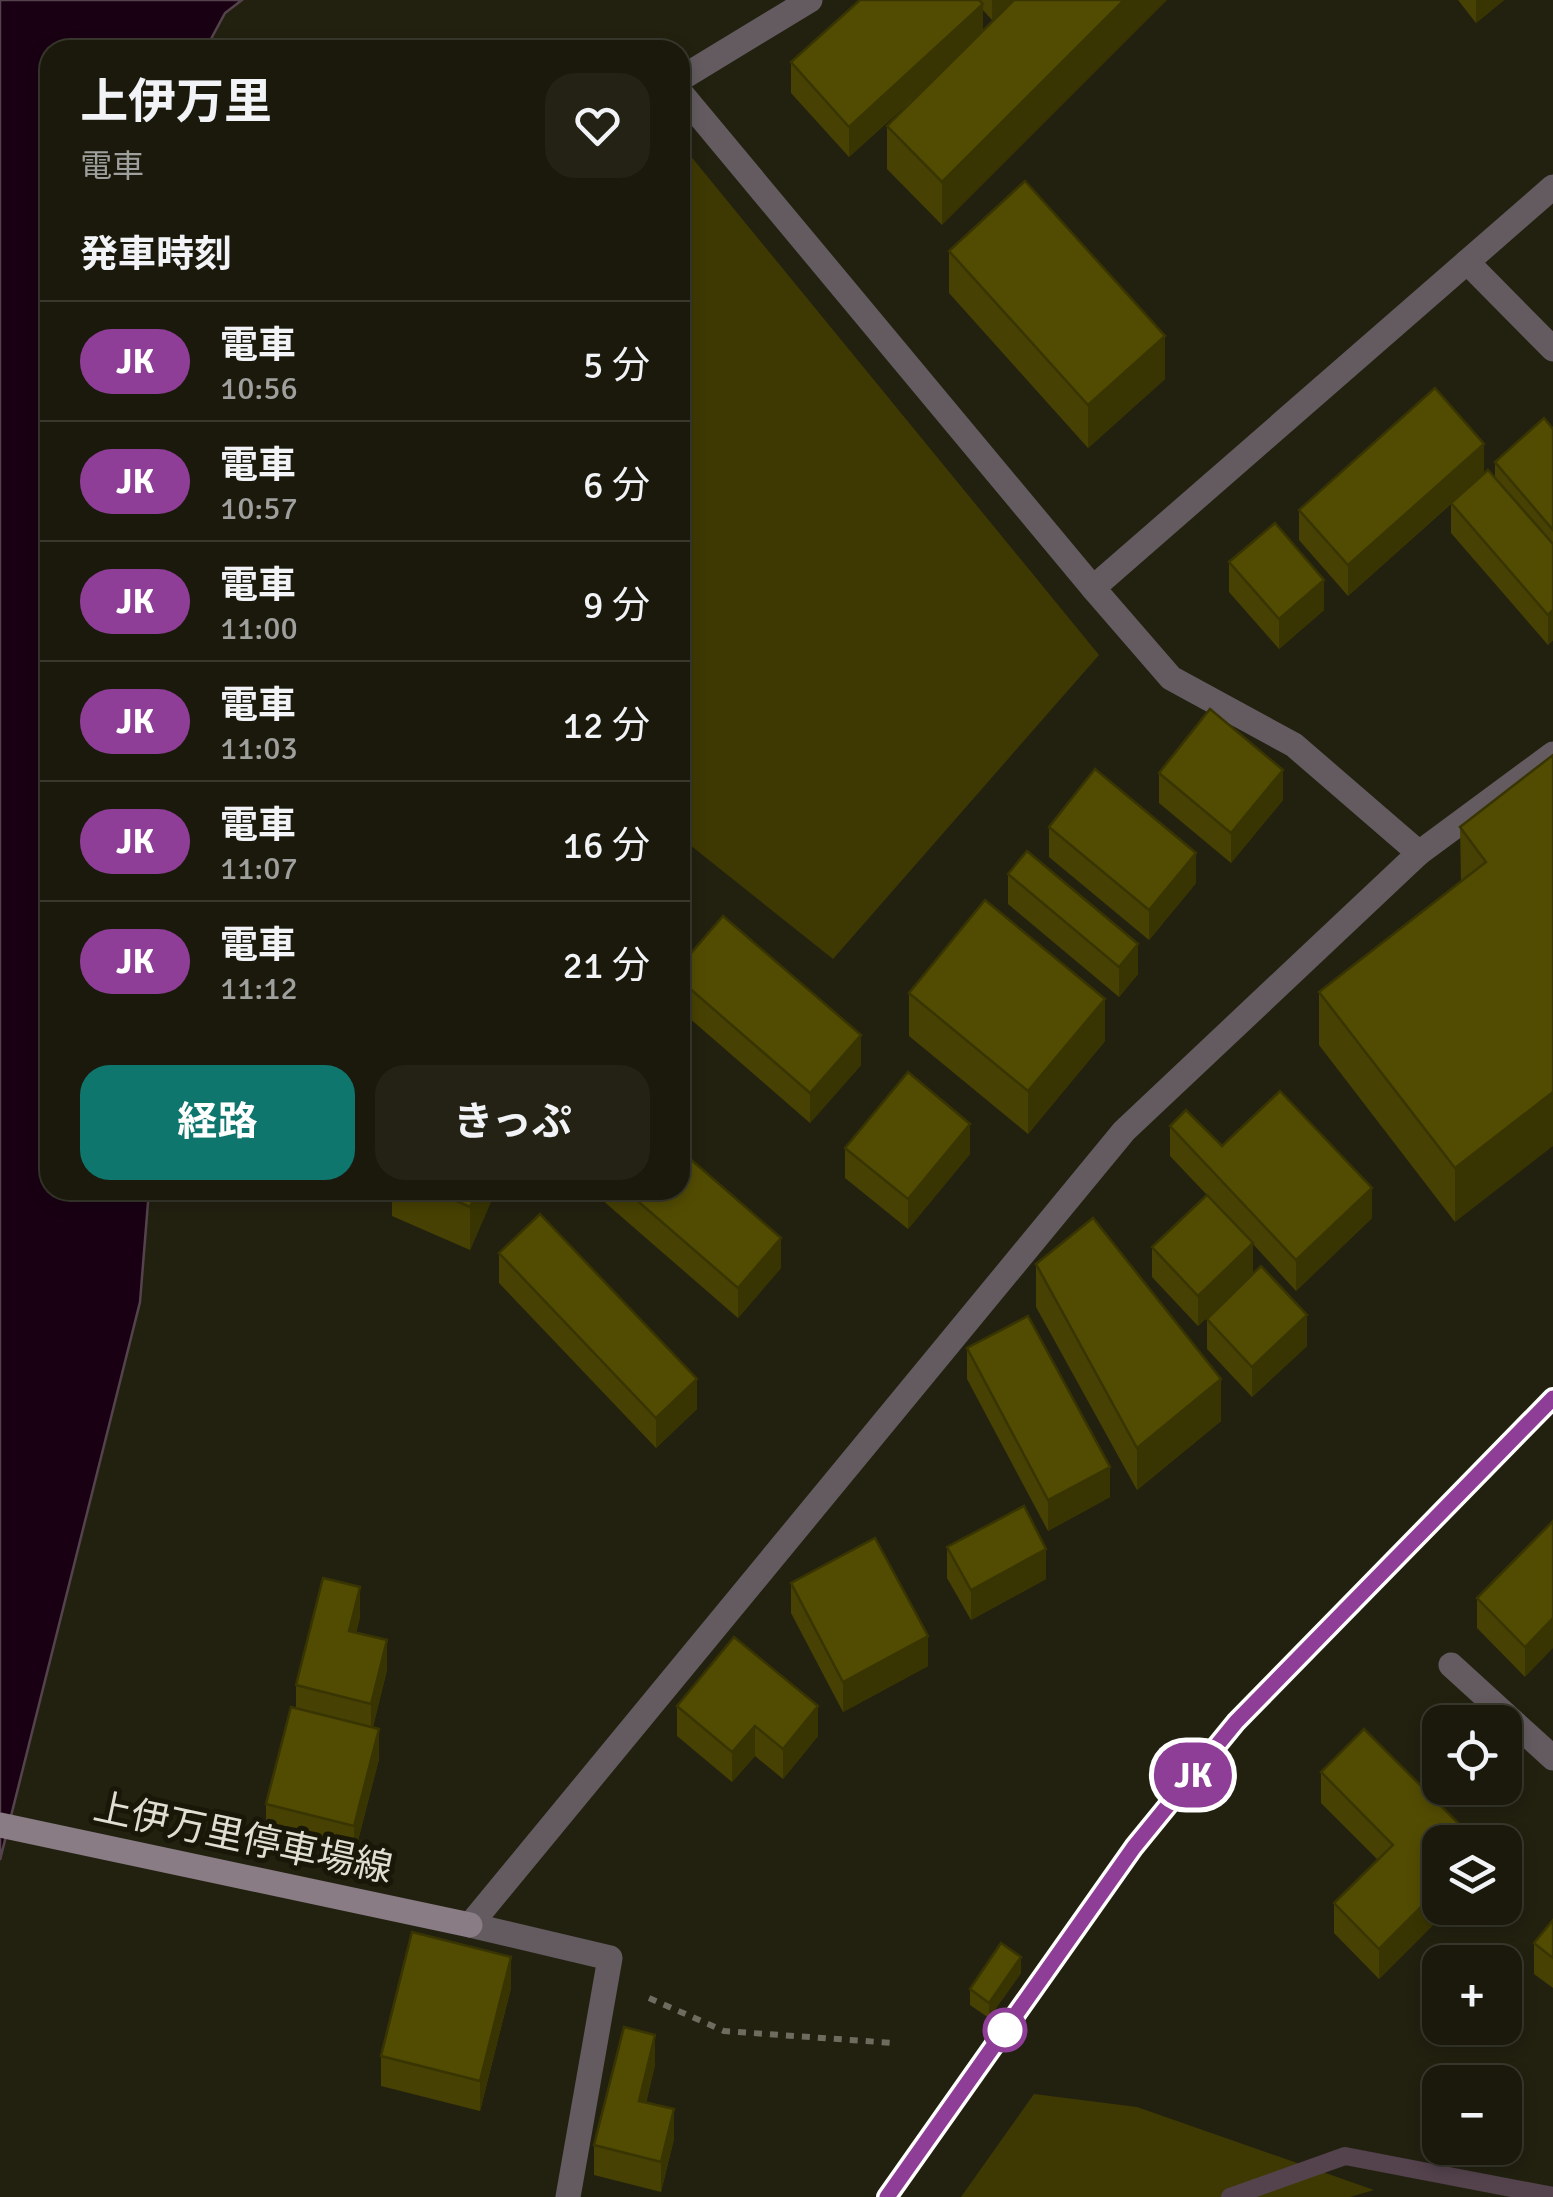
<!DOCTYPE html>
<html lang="ja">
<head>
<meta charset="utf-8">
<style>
	:root { --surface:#1a190c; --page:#232215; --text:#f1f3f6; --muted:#9fa09d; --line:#38382d; --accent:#0f766e }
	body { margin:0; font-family:Signika,"Noto Sans JP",sans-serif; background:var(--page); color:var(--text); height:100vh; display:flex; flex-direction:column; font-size:38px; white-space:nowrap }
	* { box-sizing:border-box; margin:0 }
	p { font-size:32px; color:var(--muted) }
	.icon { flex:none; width:55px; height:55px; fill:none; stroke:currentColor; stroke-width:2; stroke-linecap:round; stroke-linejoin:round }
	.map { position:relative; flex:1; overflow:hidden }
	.side { position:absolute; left:40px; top:40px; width:650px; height:1160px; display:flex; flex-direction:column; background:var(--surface); border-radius:30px; box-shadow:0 5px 15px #0003,0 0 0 2px var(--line) }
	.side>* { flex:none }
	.badge { padding:0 20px; border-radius:32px; font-size:35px; line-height:65px }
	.tools { position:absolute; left:1422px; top:1705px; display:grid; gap:20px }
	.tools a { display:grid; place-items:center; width:100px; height:100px; border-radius:20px; background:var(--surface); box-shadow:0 5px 15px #0003,0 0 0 2px var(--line); font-size:50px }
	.map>.badge { position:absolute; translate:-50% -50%; box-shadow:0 0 0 5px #fff }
	h2 { padding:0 40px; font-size:38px; line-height:90px }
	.round { display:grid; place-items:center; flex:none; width:105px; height:105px; border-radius:30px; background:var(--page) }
	.head { display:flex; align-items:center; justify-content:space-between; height:170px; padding:0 40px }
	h1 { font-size:48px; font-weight:700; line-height:75px }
	.action { display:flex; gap:20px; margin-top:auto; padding:20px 40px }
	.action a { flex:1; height:115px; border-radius:30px; background:var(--accent); color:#fff; font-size:40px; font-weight:700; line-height:115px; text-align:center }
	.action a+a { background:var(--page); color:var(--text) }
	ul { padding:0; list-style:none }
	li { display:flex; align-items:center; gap:30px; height:120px; padding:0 40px; border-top:2px solid var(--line) }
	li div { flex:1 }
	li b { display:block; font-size:38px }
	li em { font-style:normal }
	li .badge { min-width:110px; font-weight:700; text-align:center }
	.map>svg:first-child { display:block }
	.green { fill:#3e3903 }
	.water { fill:#190013; stroke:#54434d; stroke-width:2.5 }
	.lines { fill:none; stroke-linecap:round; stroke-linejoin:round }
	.stream { stroke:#54434d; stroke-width:18 }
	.path { stroke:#6d6c5e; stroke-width:6; stroke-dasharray:8 8; stroke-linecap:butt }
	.street { stroke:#635b60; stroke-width:25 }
	.secondary { stroke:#897c85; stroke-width:25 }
	.rail-casing { stroke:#a8a79a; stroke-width:11 }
	.rail { stroke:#191707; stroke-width:8; stroke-dasharray:22; stroke-linecap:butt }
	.wall { fill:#474103 }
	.shaded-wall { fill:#393502 }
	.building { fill:#524c03; stroke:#393502; stroke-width:2.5 }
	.line-casing { stroke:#fff; stroke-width:22 }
	.line { stroke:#8f3e97; stroke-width:15 }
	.stop-dot { fill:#fff; stroke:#8f3e97; stroke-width:5 }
	.labels { text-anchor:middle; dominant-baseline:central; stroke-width:10; stroke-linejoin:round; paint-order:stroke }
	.street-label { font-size:38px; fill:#dfded3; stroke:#191707 }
</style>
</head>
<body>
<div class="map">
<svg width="1553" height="2197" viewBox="0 0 1553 2197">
	<rect width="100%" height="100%" fill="#222110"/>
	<g class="green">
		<polygon points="680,143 1099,655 833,959 680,837"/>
		<polygon points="1034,2094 1137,2107 1374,2190 1350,2197 961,2197"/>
	</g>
	<polygon class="water" points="0,0 242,0 225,13 205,50 50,50 50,1190 149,1190 140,1302 0,1860"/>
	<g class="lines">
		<polyline class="stream" points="1230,2197 1345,2156 1553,2196"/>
		<polyline class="path" points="649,1998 724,2031 893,2043"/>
		<g class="street">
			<polyline points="680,79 810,0"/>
			<polyline points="680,92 1093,588 1553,187"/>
			<polyline points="1467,262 1553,349"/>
			<polyline points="1093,588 1171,678 1294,745 1419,853"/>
			<polyline points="1451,1665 1553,1758"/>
			<polyline points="568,2197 610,1958 470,1925 1124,1131 1419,853 1553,754"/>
		</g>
		<polyline class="secondary" points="0,1825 470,1925"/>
		<g class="rail-casing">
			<polyline id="rail" points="887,2197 1133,1847 1236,1722 1553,1398"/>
		</g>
		<use href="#rail" class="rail"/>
	</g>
	<g class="wall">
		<polygon points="860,0 1012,0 992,20 983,10 942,225 887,169 887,126 945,70 849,157 791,93 791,62"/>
		<polygon points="1458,0 1504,0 1476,23"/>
		<polygon points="949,251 1165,379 1088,448 949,293"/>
		<polygon points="1553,429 1553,640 1548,645 1451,533 1451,504 1348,596 1299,540 1299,510 1484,474 1495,478 1495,462"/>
		<polygon points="1229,562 1324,610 1279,649 1229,592"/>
		<polygon points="1553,755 1455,1222 1319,1045 1319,992 1461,882 1460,827"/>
		<polygon points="1159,773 1283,800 1231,863 1159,803"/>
		<polygon points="1049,827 1196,883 1149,940 1049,857"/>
		<polygon points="1008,874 1138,974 1119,997 1008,904"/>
		<polygon points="680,966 861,1065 810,1123 680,1010"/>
		<polygon points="909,993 1105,1041 1028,1134 909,1036"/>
		<polygon points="1170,1126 1222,1146 1372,1218 1296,1291 1253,1244 1253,1273 1198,1326 1152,1277 1152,1247 1207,1195 1170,1156"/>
		<polygon points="845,1148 970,1154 908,1229 845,1178"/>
		<polygon points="392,1190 496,1190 470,1250 392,1216"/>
		<polygon points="601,1190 680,1190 781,1268 738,1318 601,1199"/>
		<polygon points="499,1253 697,1409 656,1448 499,1283"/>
		<polygon points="1036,1264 1221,1421 1137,1490 1036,1307"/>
		<polygon points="1207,1319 1307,1346 1252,1397 1207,1349"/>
		<polygon points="967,1348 1110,1497 1048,1531 967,1379"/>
		<polygon points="1553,1521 1525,1677 1477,1628 1477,1598"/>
		<polygon points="947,1547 1046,1579 971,1620 947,1578"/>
		<polygon points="791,1583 928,1666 843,1712 791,1613"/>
		<polygon points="360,1617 356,1633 387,1670 373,1727 379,1759 354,1856 266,1834 266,1804 296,1708 296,1685"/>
		<polygon points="677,1706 818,1736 783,1779 755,1756 732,1782 677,1736"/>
		<polygon points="1364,1729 1440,1908 1450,1908 1379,1979 1334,1933 1334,1903 1378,1860 1321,1803 1321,1772"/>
		<polygon points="1553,1920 1553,1988 1534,1974 1534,1943"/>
		<polygon points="1021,1973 989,2018 970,2005 970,1989"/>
		<polygon points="511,1988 480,2111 381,2086 381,2056"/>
		<polygon points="655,2065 646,2103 674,2139 661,2192 594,2175 594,2145"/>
	</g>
	<g class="shaded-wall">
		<polygon points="992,0 1012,0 992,20"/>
		<polygon points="1124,0 1167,0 942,225 942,182"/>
		<polygon points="1476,0 1504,0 1476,23"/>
		<polygon points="983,4 983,34 849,157 849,127"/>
		<polygon points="1165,336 1165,379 1088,448 1088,405"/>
		<polygon points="1484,444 1484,474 1348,596 1348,565"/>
		<polygon points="1324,580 1324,610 1279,649 1279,619"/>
		<polygon points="1553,610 1553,640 1548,645 1548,615"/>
		<polygon points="1283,770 1283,800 1231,863 1231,833"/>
		<polygon points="1196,853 1196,883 1149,940 1149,910"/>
		<polygon points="1138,944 1138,974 1119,997 1119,967"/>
		<polygon points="1105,999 1105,1041 1028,1134 1028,1091"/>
		<polygon points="861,1035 861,1065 810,1123 810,1093"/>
		<polygon points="1553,1092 1553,1146 1455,1222 1455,1168"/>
		<polygon points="970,1124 970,1154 908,1229 908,1199"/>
		<polygon points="1372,1188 1372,1218 1296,1291 1296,1260"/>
		<polygon points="478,1190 496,1190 470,1250 470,1207"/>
		<polygon points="781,1238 781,1268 738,1318 738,1288"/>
		<polygon points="1253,1243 1253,1273 1198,1326 1198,1296"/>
		<polygon points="1307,1315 1307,1346 1252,1397 1252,1367"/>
		<polygon points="697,1379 697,1409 656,1448 656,1418"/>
		<polygon points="1221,1379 1221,1421 1137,1490 1137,1448"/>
		<polygon points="1110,1467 1110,1497 1048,1531 1048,1500"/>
		<polygon points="1046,1549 1046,1579 971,1620 971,1590"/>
		<polygon points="360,1587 360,1617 349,1661 349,1631"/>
		<polygon points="1553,1618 1553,1648 1525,1677 1525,1647"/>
		<polygon points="928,1636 928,1666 843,1712 843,1682"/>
		<polygon points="387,1640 387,1670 371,1734 371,1704"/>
		<polygon points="818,1706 818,1736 783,1779 783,1749"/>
		<polygon points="755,1726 755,1756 732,1782 732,1752"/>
		<polygon points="379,1729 379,1759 354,1856 354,1826"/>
		<polygon points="1440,1888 1440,1908 1450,1908 1379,1979 1379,1949"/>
		<polygon points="511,1957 511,1988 480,2111 480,2081"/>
		<polygon points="1021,1957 1021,1973 989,2018 989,2003"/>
		<polygon points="655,2035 655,2065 639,2131 639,2101"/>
		<polygon points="674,2109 674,2139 661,2192 661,2162"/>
	</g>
	<g class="building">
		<polygon points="860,0 979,0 983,4 849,127 791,62"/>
		<polygon points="1014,0 1124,0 942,182 887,126"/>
		<polygon points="1025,181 1165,336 1088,405 949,251"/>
		<polygon points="1435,388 1484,444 1348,565 1299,510"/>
		<polygon points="1544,418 1553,429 1553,530 1495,462"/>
		<polygon points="1488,470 1553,544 1553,610 1548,615 1451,503"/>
		<polygon points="1275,523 1324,580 1279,619 1229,562"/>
		<polygon points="1210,709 1283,770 1231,833 1159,773"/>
		<polygon points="1553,755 1553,1092 1455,1168 1319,992 1486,862 1460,827"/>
		<polygon points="1095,769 1196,853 1149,910 1049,827"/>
		<polygon points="1027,851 1138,944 1119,967 1008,874"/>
		<polygon points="985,900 1105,999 1028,1091 909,993"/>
		<polygon points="723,916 861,1035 810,1093 680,980 680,966"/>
		<polygon points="908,1072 970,1124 908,1199 845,1148"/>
		<polygon points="1280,1091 1372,1188 1296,1260 1170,1126 1186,1110 1222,1146"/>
		<polygon points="680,1150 781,1238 738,1288 625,1190 680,1190"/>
		<polygon points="432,1190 478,1190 470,1207"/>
		<polygon points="1207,1195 1253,1243 1198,1296 1152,1247"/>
		<polygon points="540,1214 697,1379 656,1418 499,1253"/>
		<polygon points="1093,1218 1221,1379 1137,1448 1036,1264"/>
		<polygon points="1261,1266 1307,1315 1252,1367 1207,1319"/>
		<polygon points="1028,1316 1110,1467 1048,1500 967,1348"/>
		<polygon points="1024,1506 1046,1549 971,1590 947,1547"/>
		<polygon points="1553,1521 1553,1618 1525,1647 1477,1598"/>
		<polygon points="875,1538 928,1636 843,1682 791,1583"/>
		<polygon points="323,1578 360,1587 349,1631 387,1640 371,1704 296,1685"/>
		<polygon points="734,1637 818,1706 783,1749 755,1726 732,1752 677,1706"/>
		<polygon points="291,1707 379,1729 354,1826 266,1804"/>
		<polygon points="1364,1729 1477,1842 1440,1842 1440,1888 1379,1949 1334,1903 1393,1845 1321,1772"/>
		<polygon points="1553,1920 1553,1958 1534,1943"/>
		<polygon points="412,1932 511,1957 480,2081 381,2056"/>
		<polygon points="1001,1943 1021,1957 989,2003 970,1989"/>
		<polygon points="624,2027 655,2035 639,2101 674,2109 661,2162 594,2145"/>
	</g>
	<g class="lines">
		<g class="line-casing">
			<polyline id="line" points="887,2197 1134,1847 1236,1722 1553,1398"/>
		</g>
		<use href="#line" class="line"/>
	</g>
	<circle class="stop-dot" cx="1005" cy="2030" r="20"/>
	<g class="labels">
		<g class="street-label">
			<text transform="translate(243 1838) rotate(12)">上伊万里停車場線</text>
		</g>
	</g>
</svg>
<div class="tools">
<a><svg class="icon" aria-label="locate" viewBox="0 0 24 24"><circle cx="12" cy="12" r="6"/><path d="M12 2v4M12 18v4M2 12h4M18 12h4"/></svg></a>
<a><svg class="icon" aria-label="layers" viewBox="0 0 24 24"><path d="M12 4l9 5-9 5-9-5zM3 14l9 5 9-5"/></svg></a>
<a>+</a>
<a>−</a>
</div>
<b class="badge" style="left:1193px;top:1775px;background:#8f3e97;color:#fff">JK</b>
<section class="side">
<div class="head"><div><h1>上伊万里</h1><p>電車</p></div><a class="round"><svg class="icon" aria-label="heart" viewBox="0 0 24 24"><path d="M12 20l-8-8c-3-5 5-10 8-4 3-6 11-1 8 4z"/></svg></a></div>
<h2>発車時刻</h2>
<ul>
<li><span class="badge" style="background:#8f3e97;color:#fff">JK</span><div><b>電車</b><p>10:56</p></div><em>5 分</em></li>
<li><span class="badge" style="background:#8f3e97;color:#fff">JK</span><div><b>電車</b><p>10:57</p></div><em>6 分</em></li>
<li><span class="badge" style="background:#8f3e97;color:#fff">JK</span><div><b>電車</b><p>11:00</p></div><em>9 分</em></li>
<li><span class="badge" style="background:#8f3e97;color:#fff">JK</span><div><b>電車</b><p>11:03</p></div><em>12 分</em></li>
<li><span class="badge" style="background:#8f3e97;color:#fff">JK</span><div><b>電車</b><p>11:07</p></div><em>16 分</em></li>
<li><span class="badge" style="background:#8f3e97;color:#fff">JK</span><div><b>電車</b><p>11:12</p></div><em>21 分</em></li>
</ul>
<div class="action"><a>経路</a><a>きっぷ</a></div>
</section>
</div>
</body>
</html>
